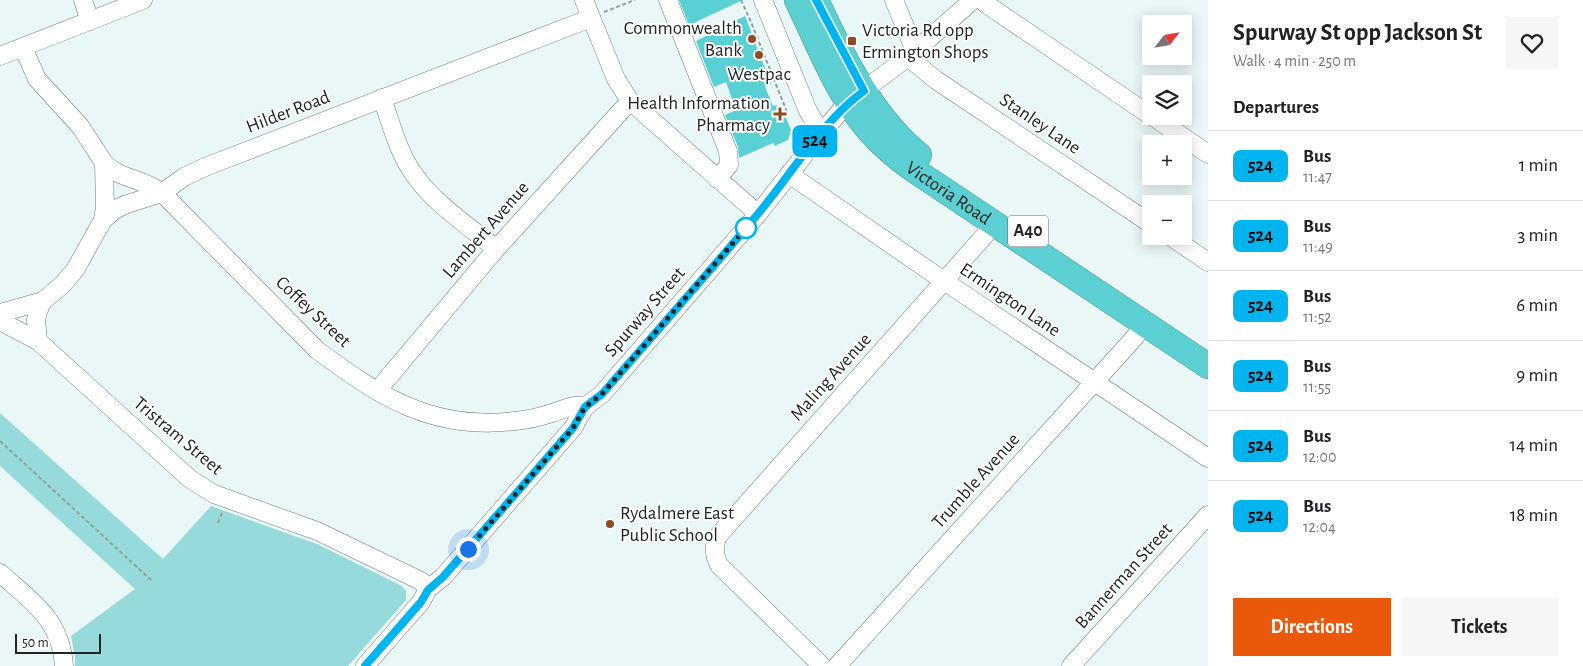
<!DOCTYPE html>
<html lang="en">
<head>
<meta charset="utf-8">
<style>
	:root { --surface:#fff; --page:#f6f6f6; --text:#202124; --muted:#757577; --line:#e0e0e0; --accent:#ea580c }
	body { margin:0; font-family:"Alegreya Sans",sans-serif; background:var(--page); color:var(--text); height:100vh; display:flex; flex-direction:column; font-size:19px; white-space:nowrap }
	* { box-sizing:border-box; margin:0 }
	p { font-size:16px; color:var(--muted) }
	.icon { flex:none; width:28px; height:28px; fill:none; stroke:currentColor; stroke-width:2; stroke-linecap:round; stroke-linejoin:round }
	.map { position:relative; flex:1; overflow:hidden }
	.sheet { display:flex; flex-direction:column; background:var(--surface); width:375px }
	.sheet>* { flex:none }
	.badge { padding:0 10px; border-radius:8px; font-size:18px; line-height:32px }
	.needle { width:32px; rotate:59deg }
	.controls { position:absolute; left:1142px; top:15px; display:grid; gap:10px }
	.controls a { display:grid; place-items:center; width:50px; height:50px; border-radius:0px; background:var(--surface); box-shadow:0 2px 12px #0003; font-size:25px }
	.scale { position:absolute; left:15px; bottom:12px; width:86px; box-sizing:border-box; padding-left:5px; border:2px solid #212526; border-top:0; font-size:14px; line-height:18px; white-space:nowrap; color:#212526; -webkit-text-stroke:4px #fff; paint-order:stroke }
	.you { position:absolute; width:25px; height:25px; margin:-12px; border:4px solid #fff; border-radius:50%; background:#1a73e8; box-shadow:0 0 0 8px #1a73e833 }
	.map>.badge { position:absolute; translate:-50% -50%; box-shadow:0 0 0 2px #fff }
	h2 { padding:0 25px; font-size:19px; line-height:45px }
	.round { display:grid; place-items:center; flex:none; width:52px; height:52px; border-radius:0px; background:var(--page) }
	.overview { display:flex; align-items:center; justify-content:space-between; height:85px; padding:0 25px }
	h1 { font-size:24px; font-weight:600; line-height:38px }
	.primary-button { display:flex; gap:10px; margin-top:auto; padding:10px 25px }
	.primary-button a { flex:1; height:58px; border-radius:0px; background:var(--accent); color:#fff; font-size:20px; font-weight:600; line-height:58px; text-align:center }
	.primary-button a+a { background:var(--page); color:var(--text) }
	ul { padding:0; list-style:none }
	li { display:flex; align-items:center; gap:15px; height:70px; padding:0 25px; border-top:1px solid var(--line) }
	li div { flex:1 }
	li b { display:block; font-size:19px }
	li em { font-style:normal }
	li .badge { min-width:55px; font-weight:700; text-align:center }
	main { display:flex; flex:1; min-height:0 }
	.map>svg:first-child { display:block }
	.green { fill:#96dadc }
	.building { fill:#58d0d4 }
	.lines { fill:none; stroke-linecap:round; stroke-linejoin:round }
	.minor-casing { stroke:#6f7b7b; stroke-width:19 }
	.highway-casing { stroke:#479496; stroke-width:26 }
	.path { stroke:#969fa0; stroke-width:2; stroke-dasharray:4 2.5; stroke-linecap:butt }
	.minor { stroke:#fff; stroke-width:18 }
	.highway { stroke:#5ccfd2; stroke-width:25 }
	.line-casing { stroke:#fff; stroke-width:11 }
	.line { stroke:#00b5ef; stroke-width:8 }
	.walk { stroke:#212526; stroke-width:5; stroke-dasharray:0 9 }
	.poi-dot { fill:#914b23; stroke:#fff; stroke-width:2 }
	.stop-dot { fill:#fff; stroke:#00b5ef; stroke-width:2.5 }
	.labels { text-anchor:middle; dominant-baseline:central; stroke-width:4; stroke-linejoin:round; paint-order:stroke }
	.shield { fill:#fff; stroke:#646667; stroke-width:1 }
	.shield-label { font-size:18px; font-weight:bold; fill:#212526 }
	.poi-label { font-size:19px; fill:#212526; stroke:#fff; text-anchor:end }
	.street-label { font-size:19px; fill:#212526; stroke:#fff }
</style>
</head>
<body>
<main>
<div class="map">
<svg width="1208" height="666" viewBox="0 0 1208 666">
	<rect width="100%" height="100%" fill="#eaf7f7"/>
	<polygon class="green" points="0,413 163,559 211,506 317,544 402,586 406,591 406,600 348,666 75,666 75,657 71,636 135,589 0,466"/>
	<g class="building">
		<polygon points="679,0 743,0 689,25"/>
		<polygon points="745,16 771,84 765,87 773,106 777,105 782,108 791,130 788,140 775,146 773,143 739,158 738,147 725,115 736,110 726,82 714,87 696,41"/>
	</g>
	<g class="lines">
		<g class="minor-casing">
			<g id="minor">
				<polyline points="83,0 90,21"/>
				<polyline points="584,0 616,79 630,101 758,214"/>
				<polyline points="668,0 728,151 729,165 717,179"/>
				<polyline points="763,0 808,111 815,123 824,130"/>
				<polyline points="894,0 915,51"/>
				<polyline points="983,0 986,4 1151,116"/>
				<polyline points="23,47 37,79 80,126 104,163 105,207 103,220"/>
				<polyline points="0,56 143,0"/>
				<polyline points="908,57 936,80 1151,224"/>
				<path d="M382,98c9,25 16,54 31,75 20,30 56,53 83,76"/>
				<polyline points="1152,116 1208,154"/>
				<path d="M104,163c15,16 41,16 58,30l155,157c63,47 116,81 198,71 12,-1 25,-4 37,-8 11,-3 21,-10 33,-6"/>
				<polyline points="789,174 944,281 1208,458"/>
				<polyline points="1170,236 1208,262"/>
				<polyline points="0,313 43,301"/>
				<polyline points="0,321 38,341 190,479 214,494 317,531 421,581 428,589"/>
				<polyline points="38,341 36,320 38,311 43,301 62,285 75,270 103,220 116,209 127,204 162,193 184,177 205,167 591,18"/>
				<polyline points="377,391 496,249 630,101"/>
				<path d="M0,573c32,29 61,46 64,93"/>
				<polyline points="365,666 421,602 428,589 443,577 573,428 585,407 602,394 758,214 824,130 848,102 908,57 973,0"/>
				<path d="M822,666l-103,-101c-5,-10 -6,-19 -1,-29l267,-301 7,-13"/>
				<polyline points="837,666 1136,336 1144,323"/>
				<polyline points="1071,666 1208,515"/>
			</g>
		</g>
		<g class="highway-casing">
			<g id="highway">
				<path id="s1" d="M797,0c24,49 42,101 81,140 13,13 27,24 42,34l288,192"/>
				<path d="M816,0c25,54 56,117 103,155"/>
			</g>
		</g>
		<g class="path">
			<polyline points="741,0 751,22 787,112"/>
			<polyline points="604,12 635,0"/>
			<polyline points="0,441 152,581"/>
			<polyline points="218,523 222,513"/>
		</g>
		<use href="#minor" class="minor"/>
		<use href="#highway" class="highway"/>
	</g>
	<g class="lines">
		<g class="line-casing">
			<path id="line" d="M365,666l56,-64 7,-12 15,-13 130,-149 12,-21 17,-13c52,-60 105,-119 155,-179 33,-39 66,-95 107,-124l-48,-91"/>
		</g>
		<use href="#line" class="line"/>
		<polyline class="walk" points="468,549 573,428 585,407 602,394 746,228"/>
	</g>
	<g class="poi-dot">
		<circle cx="752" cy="39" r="5"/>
		<rect x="847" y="36" width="10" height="10" rx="2.5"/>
		<circle cx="759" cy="55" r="5"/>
		<path d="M777.5 106.5h5v5h5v5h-5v5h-5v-5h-5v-5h5z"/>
		<circle cx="610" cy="524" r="5"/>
	</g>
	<circle class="stop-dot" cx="746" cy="228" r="10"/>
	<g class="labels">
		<rect class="shield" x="1008" y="215.5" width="40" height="31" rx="4"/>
		<g class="shield-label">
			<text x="1028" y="231">A40</text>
		</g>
		<g class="poi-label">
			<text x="742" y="28">Commonwealth<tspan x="742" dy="22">Bank</tspan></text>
			<text x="862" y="30" text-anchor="start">Victoria Rd opp<tspan x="862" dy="22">Ermington Shops</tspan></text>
			<text x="759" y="74" text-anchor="middle">Westpac</text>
			<text x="770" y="103">Health Information<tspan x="770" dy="22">Pharmacy</tspan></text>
			<text x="620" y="513" text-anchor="start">Rydalmere East<tspan x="620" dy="22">Public School</tspan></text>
		</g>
		<g class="street-label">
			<text transform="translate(288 112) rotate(-21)">Hilder Road</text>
			<text transform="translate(1040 124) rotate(34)">Stanley Lane</text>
			<text stroke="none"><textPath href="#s1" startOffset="251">Victoria Road</textPath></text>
			<text transform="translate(486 230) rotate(-49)">Lambert Avenue</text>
			<text transform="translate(1010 300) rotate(34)">Ermington Lane</text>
			<text transform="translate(313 312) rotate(43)">Coffey Street</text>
			<text transform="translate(645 312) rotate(-49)">Spurway Street</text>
			<text transform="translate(831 377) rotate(-48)">Maling Avenue</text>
			<text transform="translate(178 436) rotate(40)">Tristram Street</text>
			<text transform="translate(976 481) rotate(-48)">Trumble Avenue</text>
			<text transform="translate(1124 576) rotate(-48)">Bannerman Street</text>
		</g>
	</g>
</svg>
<div class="controls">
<a><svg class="needle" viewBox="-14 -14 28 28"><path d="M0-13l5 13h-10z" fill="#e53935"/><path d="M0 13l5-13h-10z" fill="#757577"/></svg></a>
<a><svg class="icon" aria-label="layers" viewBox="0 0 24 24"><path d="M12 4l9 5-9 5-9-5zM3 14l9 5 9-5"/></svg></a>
<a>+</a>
<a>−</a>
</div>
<div class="scale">50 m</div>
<div class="you" style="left:468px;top:549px"></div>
<b class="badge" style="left:815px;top:141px;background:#00b5ef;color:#111">524</b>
</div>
<section class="sheet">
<div class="overview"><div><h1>Spurway St opp Jackson St</h1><p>Walk · 4 min · 250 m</p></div><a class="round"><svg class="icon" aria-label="heart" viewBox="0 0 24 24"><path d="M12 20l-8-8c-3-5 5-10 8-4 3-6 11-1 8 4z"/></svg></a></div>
<h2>Departures</h2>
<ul>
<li><span class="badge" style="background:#00b5ef;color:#111">524</span><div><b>Bus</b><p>11:47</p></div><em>1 min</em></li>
<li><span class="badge" style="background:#00b5ef;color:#111">524</span><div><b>Bus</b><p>11:49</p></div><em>3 min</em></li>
<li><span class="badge" style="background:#00b5ef;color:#111">524</span><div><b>Bus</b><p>11:52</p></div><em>6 min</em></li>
<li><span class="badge" style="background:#00b5ef;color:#111">524</span><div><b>Bus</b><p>11:55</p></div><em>9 min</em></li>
<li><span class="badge" style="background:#00b5ef;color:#111">524</span><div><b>Bus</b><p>12:00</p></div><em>14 min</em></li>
<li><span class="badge" style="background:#00b5ef;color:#111">524</span><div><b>Bus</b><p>12:04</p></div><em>18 min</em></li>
</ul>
<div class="primary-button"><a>Directions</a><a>Tickets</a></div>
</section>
</main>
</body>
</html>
